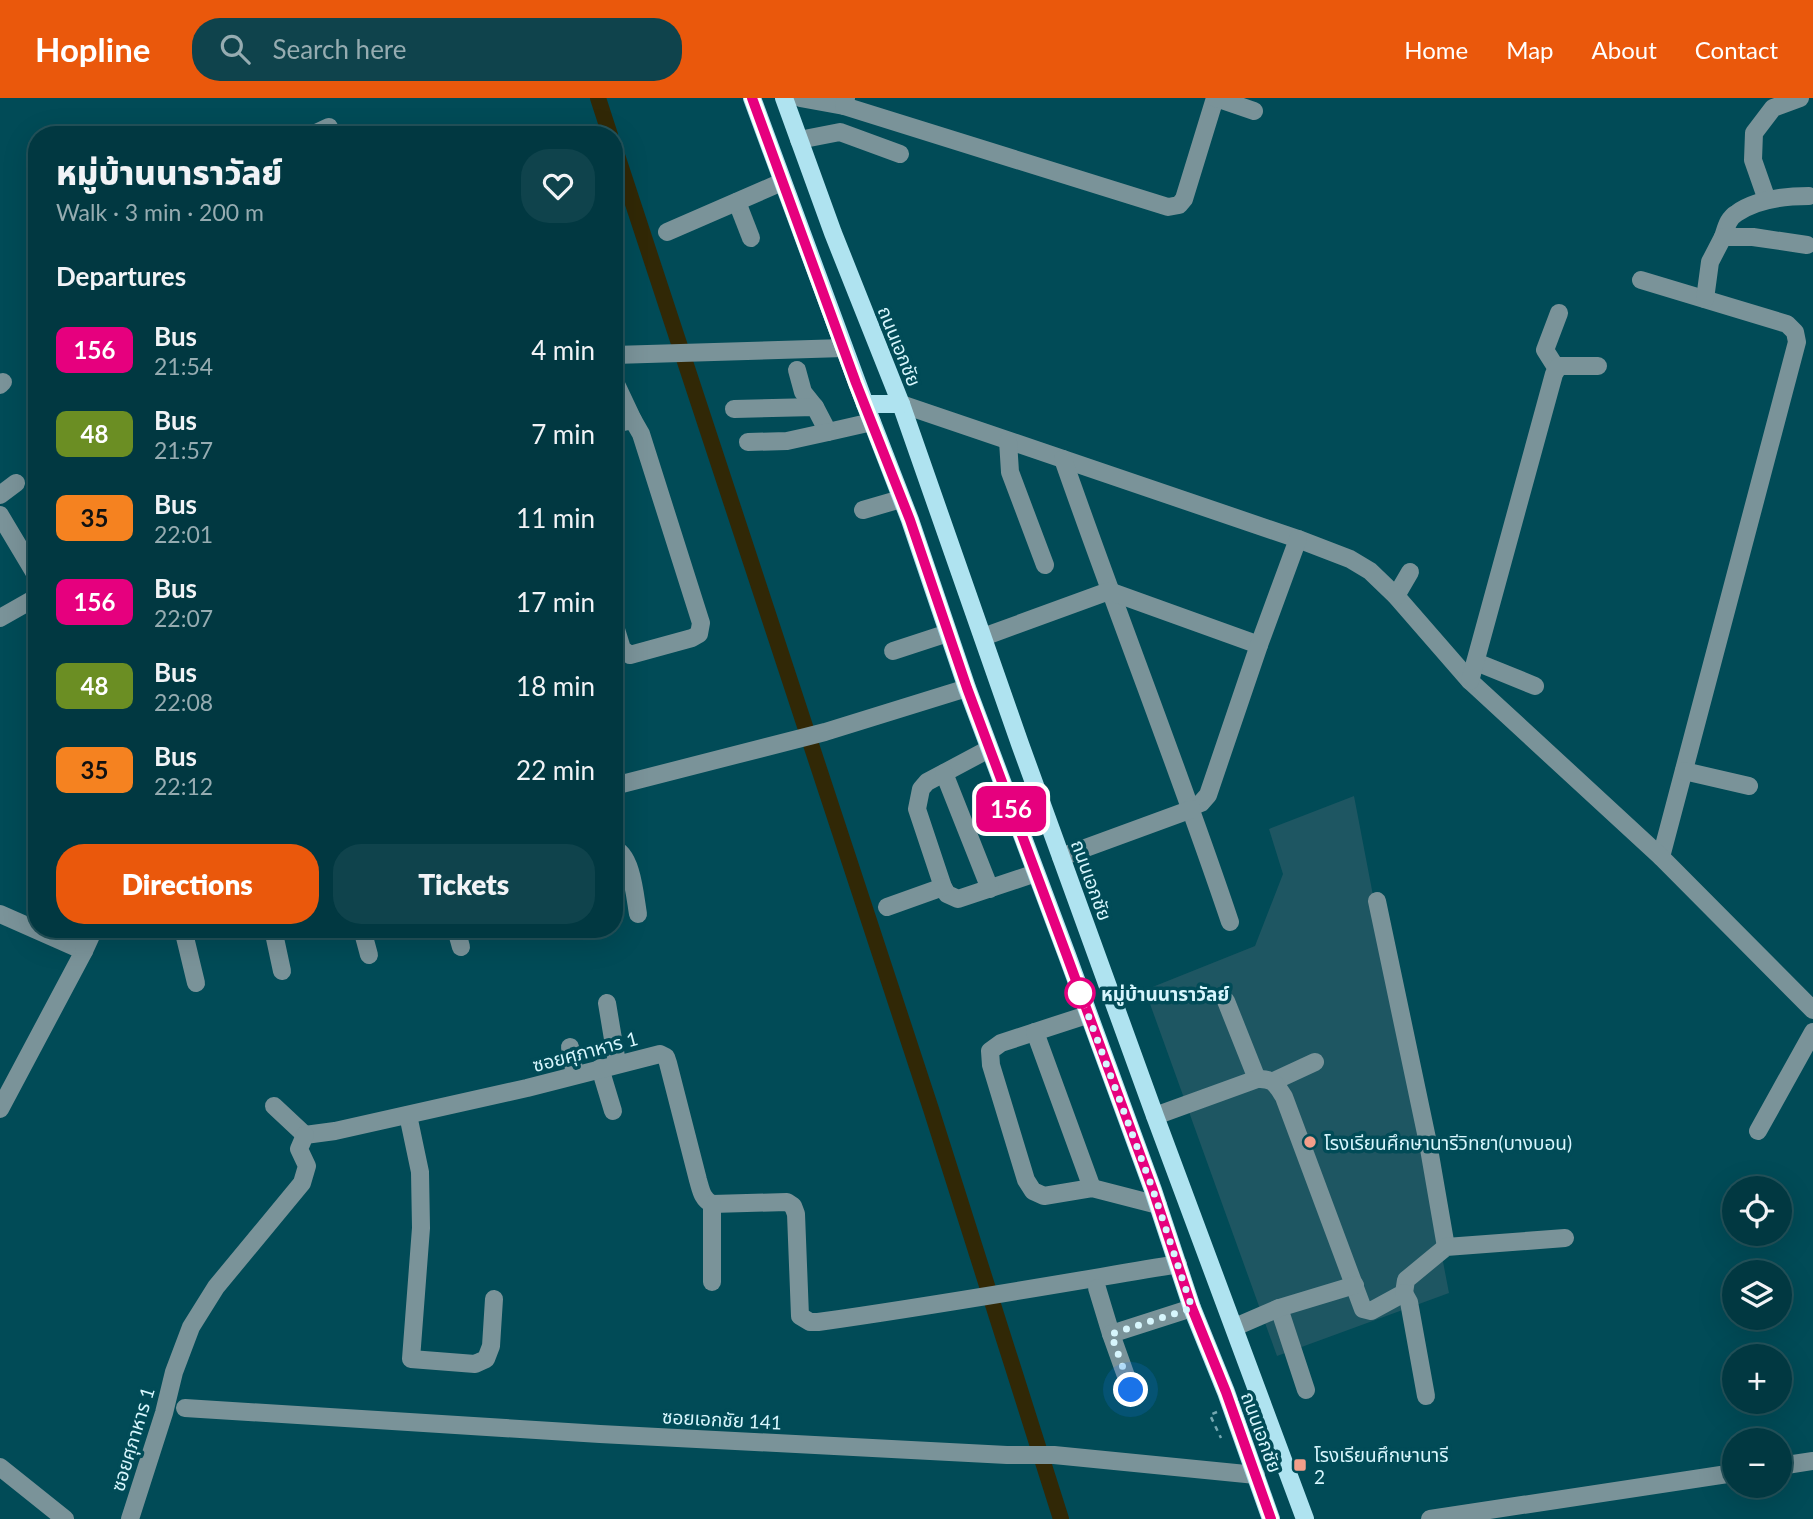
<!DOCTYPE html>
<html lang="en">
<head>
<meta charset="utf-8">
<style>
	:root { --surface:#013841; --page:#0f434c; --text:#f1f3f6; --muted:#96acb1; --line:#23525a; --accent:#ea580c }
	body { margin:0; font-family:Lato,"Noto Sans Thai",sans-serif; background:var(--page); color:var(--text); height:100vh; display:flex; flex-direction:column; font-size:26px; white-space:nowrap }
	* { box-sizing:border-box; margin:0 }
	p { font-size:23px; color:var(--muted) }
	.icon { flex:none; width:38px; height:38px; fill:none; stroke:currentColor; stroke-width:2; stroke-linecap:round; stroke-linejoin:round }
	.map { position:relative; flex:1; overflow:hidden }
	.drawer { position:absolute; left:28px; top:28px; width:595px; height:812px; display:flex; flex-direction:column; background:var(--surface); border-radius:28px; box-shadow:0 7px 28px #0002,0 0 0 2px var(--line) }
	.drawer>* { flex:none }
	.badge { padding:0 14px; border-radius:10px; font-size:24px; line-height:46px }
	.tools { position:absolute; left:1722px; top:1078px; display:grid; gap:14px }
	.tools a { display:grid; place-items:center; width:70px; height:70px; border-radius:50%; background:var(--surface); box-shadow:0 7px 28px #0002,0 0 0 2px var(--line); font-size:35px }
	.you { position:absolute; width:35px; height:35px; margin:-18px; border:5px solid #fff; border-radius:50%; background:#1a73e8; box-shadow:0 0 0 10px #1a73e833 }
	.map>.badge { position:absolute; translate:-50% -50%; box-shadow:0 0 0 4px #fff }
	h2 { padding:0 28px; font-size:26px; line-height:63px }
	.round { display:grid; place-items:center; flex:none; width:74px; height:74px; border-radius:28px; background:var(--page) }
	.headline { display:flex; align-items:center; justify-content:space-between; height:119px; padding:0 28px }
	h1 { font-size:33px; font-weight:800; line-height:52px }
	.primary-button { display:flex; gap:14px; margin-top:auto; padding:14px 28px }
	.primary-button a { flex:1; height:80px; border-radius:28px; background:var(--accent); color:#fff; font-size:28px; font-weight:800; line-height:80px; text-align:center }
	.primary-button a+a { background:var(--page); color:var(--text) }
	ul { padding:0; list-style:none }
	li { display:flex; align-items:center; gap:21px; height:84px; padding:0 28px }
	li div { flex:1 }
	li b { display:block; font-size:26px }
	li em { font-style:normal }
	li .badge { min-width:77px; font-weight:700; text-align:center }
	header { display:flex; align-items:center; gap:42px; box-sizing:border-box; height:98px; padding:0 35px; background:var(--accent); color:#fff }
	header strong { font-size:33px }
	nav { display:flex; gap:38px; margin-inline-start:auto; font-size:24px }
	.search { width:490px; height:63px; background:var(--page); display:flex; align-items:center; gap:18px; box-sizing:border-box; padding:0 24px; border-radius:28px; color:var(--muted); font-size:26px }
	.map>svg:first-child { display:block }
	.built { fill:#1e5662 }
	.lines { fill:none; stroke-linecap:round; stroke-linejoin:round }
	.canal { stroke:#312806; stroke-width:16 }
	.path { stroke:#75a8b1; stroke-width:2.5; stroke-dasharray:5 5; stroke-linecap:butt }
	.minor { stroke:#7a9399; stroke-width:18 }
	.major { stroke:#afe3f0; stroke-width:18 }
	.line-casing { stroke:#fff; stroke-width:16 }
	.line { stroke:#e6007e; stroke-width:10 }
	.walk { stroke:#d7f6fd; stroke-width:7; stroke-dasharray:0 12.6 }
	.stop-dot { fill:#fff; stroke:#e6007e; stroke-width:3.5 }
	.poi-dot { fill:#f49e8a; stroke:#014b57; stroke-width:2.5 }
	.labels { text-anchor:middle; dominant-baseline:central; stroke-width:7; stroke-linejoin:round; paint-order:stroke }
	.street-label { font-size:19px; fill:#d7f6fd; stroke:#014b57 }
	.stop-label { font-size:19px; font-weight:bold; fill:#d7f6fd; stroke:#014b57; text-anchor:start }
	.poi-label { font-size:19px; fill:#d7f6fd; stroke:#014b57; text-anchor:start }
</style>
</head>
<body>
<header>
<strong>Hopline</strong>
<div class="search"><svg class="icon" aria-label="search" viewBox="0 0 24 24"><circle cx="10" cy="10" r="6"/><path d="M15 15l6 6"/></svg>Search here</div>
<nav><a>Home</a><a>Map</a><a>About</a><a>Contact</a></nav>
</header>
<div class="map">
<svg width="1813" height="1421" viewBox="0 0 1813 1421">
	<rect width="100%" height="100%" fill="#014b57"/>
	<polygon class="built" points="1354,698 1449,1195 1277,1258 1145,892 1255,848 1283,776 1269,731"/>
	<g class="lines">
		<g class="canal">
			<polyline points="598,0 610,37"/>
			<polyline points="614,48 931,1011 1061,1421"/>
		</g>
		<polyline class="path" points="1217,1314 1210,1317 1221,1340"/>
		<g class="minor">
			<polyline points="800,0 844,8"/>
			<polyline points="846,0 844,8 1168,109 1179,107 1184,101 1215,0"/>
			<polyline points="1216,0 1254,13"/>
			<polyline points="312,37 329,29"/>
			<polyline points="799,42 840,34 900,56"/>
			<polyline points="1767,102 1753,62 1754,35 1773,10 1800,0"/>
			<polyline points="737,104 751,140"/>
			<polyline points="667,134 782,84"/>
			<path d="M1723,139c3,-9 5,-19 14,-24 20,-14 49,-17 72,-17"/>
			<polyline points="1641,182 1787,226 1795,234 1797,244 1661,759"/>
			<polyline points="1705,201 1710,164 1723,139 1753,139 1807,147"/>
			<polyline points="614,257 844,250"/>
			<polyline points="1557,271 1545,252 1559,215"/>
			<polyline points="797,272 803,294 815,309"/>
			<polyline points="616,286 633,322"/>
			<polyline points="0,287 3,284"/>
			<polyline points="901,306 1298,441 1350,461 1370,473 1396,498 1470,583 1661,759 1813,912"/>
			<polyline points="734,311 815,309 828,334 872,324"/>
			<polyline points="614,326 633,322 641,336 701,525 699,536 692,540 630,557 622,551 614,525"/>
			<polyline points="1008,343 1010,374 1045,467"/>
			<polyline points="748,344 787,343 828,334"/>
			<path d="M1063,361c54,155 115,308 167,463"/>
			<polyline points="0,397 16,385"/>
			<polyline points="863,412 901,401"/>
			<polyline points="0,417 37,479"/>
			<polyline points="1396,498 1410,474"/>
			<polyline points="0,520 37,499"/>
			<polyline points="983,539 1109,493 1259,547"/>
			<polyline points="893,553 948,535"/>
			<polyline points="1476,564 1535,588"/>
			<polyline points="1470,583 1554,276 1559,268 1598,268"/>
			<polyline points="989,651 927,684 921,691 917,711 943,789 947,796 958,801 1036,775"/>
			<polyline points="1684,673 1749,688"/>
			<polyline points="944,675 990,791"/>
			<polyline points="614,688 825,634 967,590"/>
			<polyline points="1191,709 1201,705 1208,697 1259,547 1298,441"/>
			<path d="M614,751c18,5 21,48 24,65"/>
			<polyline points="1061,759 1192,711"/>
			<polyline points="1377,803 1428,1045 1446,1149"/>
			<polyline points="887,809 943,789"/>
			<polyline points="0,816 84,853 0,1011"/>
			<polyline points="183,831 196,885"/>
			<polyline points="273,831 282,873"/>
			<polyline points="362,831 369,857"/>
			<polyline points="456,831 461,849"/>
			<polyline points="84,853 94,831"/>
			<polyline points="1226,903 1257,981"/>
			<polyline points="607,905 617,965"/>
			<polyline points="1087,917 1001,945 990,953 991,967 1026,1082 1033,1093 1044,1098 1092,1090 1158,1107"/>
			<polyline points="1035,934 1092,1090"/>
			<polyline points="570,949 575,977"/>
			<polyline points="600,970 613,1013"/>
			<polyline points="1274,983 1315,964"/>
			<polyline points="274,1008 305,1037"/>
			<polyline points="408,1017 420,1074 421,1130 411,1261 475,1266 486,1261 491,1248 494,1201"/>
			<path d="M1155,1018l102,-37c16,-1 19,5 27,18l79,212 8,2 33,-18 2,-13 40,-33 119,-9"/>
			<polyline points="1758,1033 1813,934"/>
			<path d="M305,1037l30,-4 192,-43 133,-34 6,3 2,6 30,117c3,10 4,19 14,24l75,-2 6,4 3,8 4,102 10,6h8c121,-17 240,-38 360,-58"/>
			<polyline points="712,1184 712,1106"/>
			<polyline points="1097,1190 1111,1236"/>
			<polyline points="1404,1195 1409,1204 1426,1298"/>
			<polyline points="1279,1210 1306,1292"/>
			<polyline points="1235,1229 1279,1210 1355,1187"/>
			<polyline points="1131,1292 1111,1236 1192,1210"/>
			<polyline points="185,1310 600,1336 1007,1357 1054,1357 1256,1377"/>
			<polyline points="1780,1368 1813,1363"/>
			<polyline points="0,1369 65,1421"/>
			<polyline points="130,1421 164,1315 174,1274 191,1229 216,1189 302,1085 307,1068 299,1051 305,1037"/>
			<polyline points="1430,1421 1734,1375"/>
		</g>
		<g class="major">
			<polyline points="752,0 865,306 910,422 967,590 1067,857 1153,1092 1192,1210 1226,1294 1271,1421"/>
			<polyline points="784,0 833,135 901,306 1020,646 1155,1018 1305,1421"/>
			<polyline points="865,306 901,306"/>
		</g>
	</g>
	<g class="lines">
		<g class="line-casing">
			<polyline id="line" points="752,0 856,285 910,422 967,590 1067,858 1153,1092 1192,1210 1226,1294 1271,1421"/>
		</g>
		<use href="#line" class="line"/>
		<polyline class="walk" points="1080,895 1153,1092 1192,1210 1111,1236 1131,1292"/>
	</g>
	<circle class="stop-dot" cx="1080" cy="895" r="14"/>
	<g class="poi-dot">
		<circle cx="1310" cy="1044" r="7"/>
		<rect x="1293" y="1360" width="14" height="14" rx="3.5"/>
	</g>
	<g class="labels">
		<g class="street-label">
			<text transform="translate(900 248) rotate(68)">ถนนเอกชัย</text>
			<text transform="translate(1092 782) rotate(70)">ถนนเอกชัย</text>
			<text transform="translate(585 953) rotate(-15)">ซอยศุภาหาร 1</text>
			<text transform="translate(722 1321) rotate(3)">ซอยเอกชัย 141</text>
			<text transform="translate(1262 1334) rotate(70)">ถนนเอกชัย</text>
			<text transform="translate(132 1341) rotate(-73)">ซอยศุภาหาร 1</text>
		</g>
		<g class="stop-label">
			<text x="1101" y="895">หมู่บ้านนาราวัลย์</text>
		</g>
		<g class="poi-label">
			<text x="1324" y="1044">โรงเรียนศึกษานารีวิทยา(บางบอน)</text>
			<text x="1314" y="1356">โรงเรียนศึกษานารี<tspan x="1314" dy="22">2</tspan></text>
		</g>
	</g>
</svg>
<div class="tools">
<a><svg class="icon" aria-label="locate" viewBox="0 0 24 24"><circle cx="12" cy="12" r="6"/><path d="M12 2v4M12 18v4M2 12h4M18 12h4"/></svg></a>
<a><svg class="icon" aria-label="layers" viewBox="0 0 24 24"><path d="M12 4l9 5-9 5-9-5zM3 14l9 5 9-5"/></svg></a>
<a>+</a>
<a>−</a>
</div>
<div class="you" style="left:1131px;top:1292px"></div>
<b class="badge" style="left:1011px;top:711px;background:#e6007e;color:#fff">156</b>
<section class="drawer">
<div class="headline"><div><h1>หมู่บ้านนาราวัลย์</h1><p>Walk · 3 min · 200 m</p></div><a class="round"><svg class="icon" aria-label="heart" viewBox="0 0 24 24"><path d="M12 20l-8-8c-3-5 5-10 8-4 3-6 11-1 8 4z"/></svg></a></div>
<h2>Departures</h2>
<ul>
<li><span class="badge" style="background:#e6007e;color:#fff">156</span><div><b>Bus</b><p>21:54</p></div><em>4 min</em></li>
<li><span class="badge" style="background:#6b8e23;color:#fff">48</span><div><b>Bus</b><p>21:57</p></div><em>7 min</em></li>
<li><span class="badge" style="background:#f58220;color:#111">35</span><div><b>Bus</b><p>22:01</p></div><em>11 min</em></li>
<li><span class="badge" style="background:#e6007e;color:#fff">156</span><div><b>Bus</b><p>22:07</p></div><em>17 min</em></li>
<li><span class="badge" style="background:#6b8e23;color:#fff">48</span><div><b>Bus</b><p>22:08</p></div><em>18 min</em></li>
<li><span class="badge" style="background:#f58220;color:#111">35</span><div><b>Bus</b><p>22:12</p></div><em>22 min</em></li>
</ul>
<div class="primary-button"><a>Directions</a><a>Tickets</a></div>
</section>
</div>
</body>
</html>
